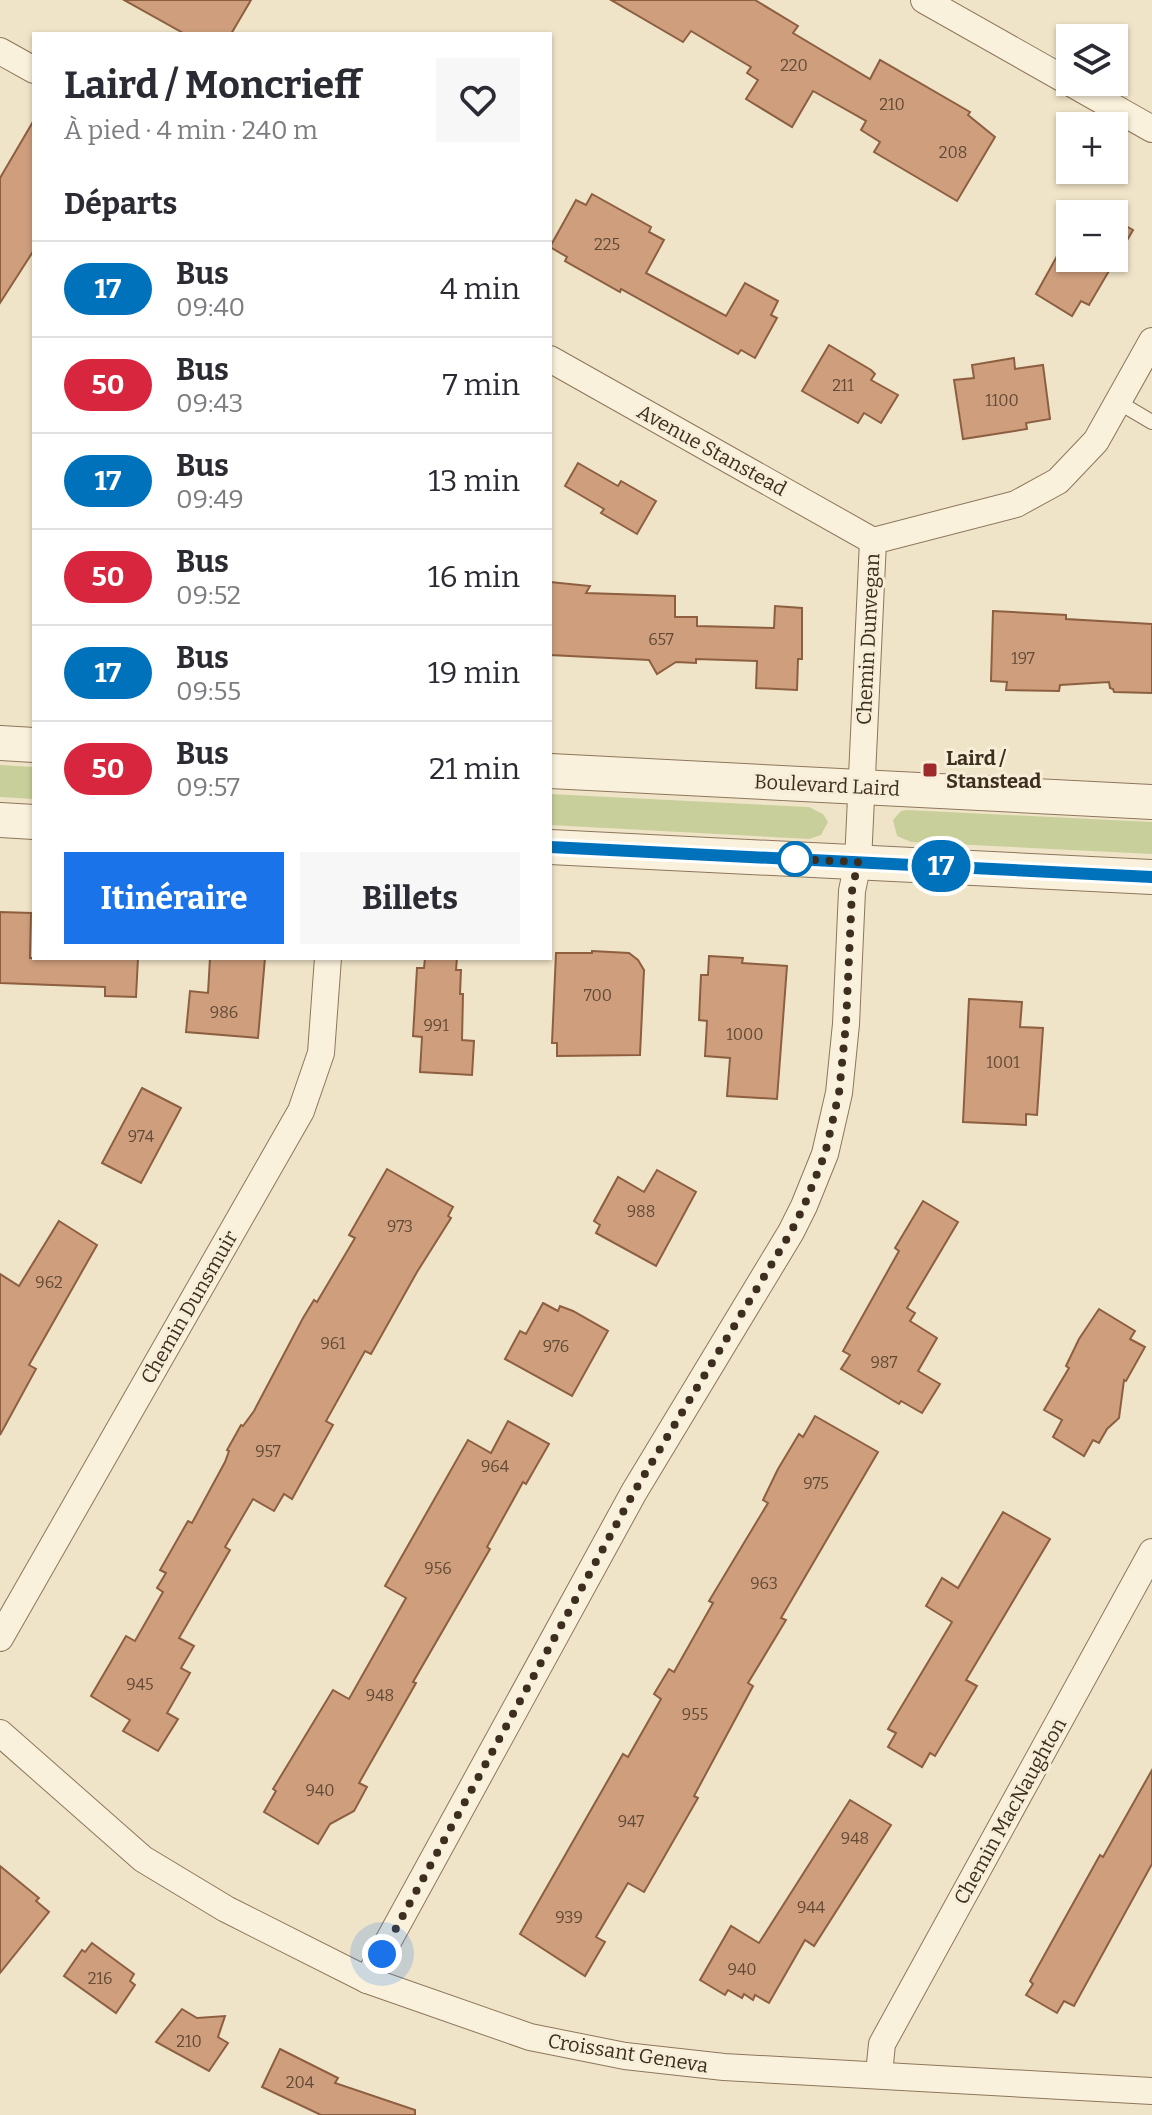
<!DOCTYPE html>
<html lang="fr">
<head>
<meta charset="utf-8">
<style>
	:root { --surface:#fff; --page:#f7f7f7; --text:#2b2b33; --muted:#7c7c81; --line:#e1e1e2; --accent:#1a73e8 }
	body { margin:0; font-family:Bitter,serif; background:var(--page); color:var(--text); height:100vh; display:flex; flex-direction:column; font-size:30px; white-space:nowrap }
	* { box-sizing:border-box; margin:0 }
	p { font-size:26px; color:var(--muted) }
	.icon { flex:none; width:44px; height:44px; fill:none; stroke:currentColor; stroke-width:2; stroke-linecap:round; stroke-linejoin:round }
	.map { position:relative; flex:1; overflow:hidden }
	.sheet { position:absolute; left:32px; top:32px; width:520px; height:928px; display:flex; flex-direction:column; background:var(--surface); border-radius:0px; box-shadow:0 2px 6px #0004 }
	.sheet>* { flex:none }
	.badge { padding:0 16px; border-radius:26px; font-size:28px; line-height:52px }
	.controls { position:absolute; left:1056px; top:24px; display:grid; gap:16px }
	.controls a { display:grid; place-items:center; width:72px; height:72px; border-radius:0px; background:var(--surface); box-shadow:0 2px 6px #0004; font-size:40px }
	.you { position:absolute; width:40px; height:40px; margin:-20px; border:6px solid #fff; border-radius:50%; background:#1a73e8; box-shadow:0 0 0 12px #1a73e833 }
	.map>.badge { position:absolute; translate:-50% -50%; box-shadow:0 0 0 4px #fff }
	h2 { padding:0 32px; font-size:30px; line-height:72px }
	.round { display:grid; place-items:center; flex:none; width:84px; height:84px; border-radius:0px; background:var(--page) }
	.summary { display:flex; align-items:center; justify-content:space-between; height:136px; padding:0 32px }
	h1 { font-size:38px; font-weight:700; line-height:60px }
	.action { display:flex; gap:16px; margin-top:auto; padding:16px 32px }
	.action a { flex:1; height:92px; border-radius:0px; background:var(--accent); color:#fff; font-size:32px; font-weight:700; line-height:92px; text-align:center }
	.action a+a { background:var(--page); color:var(--text) }
	ul { padding:0; list-style:none }
	li { display:flex; align-items:center; gap:24px; height:96px; padding:0 32px; border-top:2px solid var(--line) }
	li div { flex:1 }
	li b { display:block; font-size:30px }
	li em { font-style:normal }
	li .badge { min-width:88px; font-weight:700; text-align:center }
	.map>svg:first-child { display:block }
	.green { fill:#c9cf9b }
	.building { fill:#cf9f7d; stroke:#8d5f41; stroke-width:2 }
	.lines { fill:none; stroke-linecap:round; stroke-linejoin:round }
	.service-casing { stroke:#8d765c; stroke-width:16 }
	.minor-casing { stroke:#8d765c; stroke-width:28 }
	.tertiary-casing { stroke:#8d765c; stroke-width:36 }
	.service { stroke:#faf1dc; stroke-width:14 }
	.minor { stroke:#faf1dc; stroke-width:26 }
	.tertiary { stroke:#faf1dc; stroke-width:34 }
	.line-casing { stroke:#fff; stroke-width:18 }
	.line { stroke:#0072bc; stroke-width:12 }
	.walk { stroke:#3d2e20; stroke-width:8; stroke-dasharray:0 14.4 }
	.poi-dot { fill:#9e2a2b; stroke:#f7eed8; stroke-width:3 }
	.stop-dot { fill:#fff; stroke:#0072bc; stroke-width:4 }
	.labels { text-anchor:middle; dominant-baseline:central; stroke-width:6; stroke-linejoin:round; paint-order:stroke }
	.number-label { font-size:16px; fill:#624a37 }
	.street-label { font-size:20px; fill:#3d2e20; stroke:#f7eed8 }
	.poi-label { font-size:20px; font-weight:bold; fill:#3d2e20; stroke:#f7eed8; text-anchor:start }
</style>
</head>
<body>
<div class="map">
<svg width="1152" height="2115" viewBox="0 0 1152 2115">
	<rect width="100%" height="100%" fill="#f0e4c8"/>
	<g class="green">
		<polygon points="0,765 34,767 34,799 0,797"/>
		<polygon points="550,794 809,807 823,814 828,822 821,835 809,839 550,825"/>
		<polygon points="907,810 1152,822 1152,854 911,842 897,836 893,820 901,811"/>
	</g>
	<g class="building">
		<polygon points="124,0 251,0 231,34 185,34"/>
		<polygon points="611,0 755,0 798,26 793,33 870,79 880,60 970,112 968,115 995,137 957,201 874,152 880,142 861,130 866,121 813,91 792,127 746,99 758,80 747,73 751,67 691,31 683,42"/>
		<polygon points="34,120 34,250 0,303 0,178"/>
		<polygon points="592,194 651,227 649,232 664,240 646,273 726,316 745,283 778,301 771,315 777,318 755,358 741,350 738,354 621,289 620,292 565,261 567,257 550,247 576,200 586,205"/>
		<polygon points="1114,219 1133,230 1089,305 1081,301 1072,316 1036,294 1066,240 1070,242 1070,258 1114,258"/>
		<polygon points="829,345 871,370 875,374 871,380 898,395 881,423 864,413 858,423 802,391"/>
		<polygon points="1014,358 1015,369 1043,365 1050,419 1026,423 1027,429 963,439 954,380 974,378 972,365"/>
		<polygon points="578,463 618,486 621,481 656,501 637,534 601,513 604,509 565,486"/>
		<polygon points="550,582 590,586 586,593 675,596 675,617 697,617 697,626 774,628 775,606 802,608 802,659 798,659 797,690 756,688 757,661 696,659 696,663 676,662 657,674 649,660 550,655"/>
		<polygon points="993,611 1066,615 1066,619 1152,624 1152,693 1114,692 1113,689 1110,688 1109,682 1060,685 1059,691 1006,690 1007,682 991,681"/>
		<polygon points="0,912 31,913 30,958 138,958 136,997 105,996 105,987 0,983"/>
		<polygon points="592,951 629,953 638,960 644,970 640,1055 557,1056 557,1043 552,1043 556,953 592,953"/>
		<polygon points="709,956 743,958 742,963 787,966 777,1099 727,1096 730,1058 705,1056 707,1021 699,1020 701,975 708,975"/>
		<polygon points="210,958 265,958 258,1038 186,1032 190,991 208,993"/>
		<polygon points="425,958 457,958 456,970 461,970 460,994 463,994 462,1040 474,1041 472,1075 420,1072 422,1037 413,1036 417,968 424,968"/>
		<polygon points="969,999 1022,1002 1020,1027 1043,1028 1037,1115 1026,1114 1026,1125 963,1122"/>
		<polygon points="142,1088 181,1108 141,1183 102,1163"/>
		<polygon points="387,1169 453,1207 448,1216 451,1218 417,1272 371,1354 365,1351 326,1421 333,1425 292,1499 284,1494 274,1511 253,1499 225,1547 230,1550 179,1638 194,1646 181,1668 190,1673 167,1713 178,1719 158,1751 123,1731 130,1720 91,1696 126,1636 135,1641 163,1592 157,1588 166,1573 160,1570 188,1521 192,1523 225,1462 229,1451 227,1450 241,1425 243,1426 254,1411 303,1318 314,1300 317,1302 355,1238 349,1235"/>
		<polygon points="657,1170 696,1192 656,1266 596,1233 600,1225 594,1221 618,1177 644,1192"/>
		<polygon points="923,1201 958,1222 907,1308 915,1313 910,1321 937,1338 918,1371 940,1384 922,1413 901,1401 899,1404 841,1369 850,1355 843,1351 899,1251 895,1248"/>
		<polygon points="59,1221 97,1245 29,1365 36,1369 0,1435 0,1274 19,1286"/>
		<polygon points="543,1303 558,1311 560,1306 573,1311 608,1331 572,1396 505,1359 520,1331 526,1334"/>
		<polygon points="1099,1309 1135,1331 1130,1339 1145,1347 1126,1381 1124,1380 1119,1418 1107,1429 1099,1443 1093,1440 1084,1456 1053,1437 1062,1420 1044,1410 1069,1368 1066,1366 1079,1339"/>
		<polygon points="815,1416 878,1452 781,1618 786,1620 748,1683 753,1686 694,1796 698,1798 644,1892 628,1883 596,1937 605,1942 585,1976 520,1934 623,1754 628,1757 661,1699 654,1694 669,1669 674,1672 713,1603 709,1601 768,1503 763,1500 778,1469 799,1434 803,1437"/>
		<polygon points="508,1421 549,1444 526,1484 523,1482 487,1547 490,1549 413,1682 416,1683 359,1783 367,1787 354,1811 330,1824 318,1844 264,1812 276,1791 273,1789 333,1690 349,1699 406,1598 385,1586 468,1440 491,1453"/>
		<polygon points="1003,1512 1050,1539 966,1680 977,1686 935,1756 930,1753 922,1767 888,1747 896,1733 888,1729 952,1622 926,1606 942,1578 958,1588"/>
		<polygon points="1152,1770 1152,1864 1074,2006 1064,2001 1057,2013 1026,1995 1033,1984 1030,1981 1100,1855 1103,1857"/>
		<polygon points="850,1800 891,1825 814,1946 805,1940 769,2003 755,1995 753,2000 744,1994 742,1998 728,1990 725,1995 700,1980 731,1926 759,1943"/>
		<polygon points="0,1866 39,1898 36,1901 49,1912 0,1973"/>
		<polygon points="92,1943 134,1974 130,1981 135,1985 116,2013 64,1976 82,1950 85,1952"/>
		<polygon points="182,2009 197,2018 225,2016 218,2037 228,2043 209,2071 156,2042"/>
		<polygon points="280,2049 338,2078 335,2083 415,2110 415,2115 321,2115 262,2087"/>
	</g>
	<g class="lines">
		<g class="service-casing">
			<polyline id="service" points="1118,402 1152,422"/>
		</g>
		<g class="minor-casing">
			<g id="minor">
				<polyline points="924,0 1152,129"/>
				<polyline points="0,51 34,70"/>
				<polyline points="550,359 873,541"/>
				<polyline points="0,1638 301,1111 321,1053 328,958"/>
				<polyline points="0,1733 143,1859 226,1909 367,1980 530,2037 625,2056 724,2067 1152,2091"/>
				<polyline points="367,1980 634,1492 791,1232 804,1206 825,1154 839,1093 846,1024 852,891 858,862 873,541 1016,504 1058,481 1096,441 1152,341"/>
				<polyline points="879,2074 882,2044 1152,1552"/>
			</g>
		</g>
		<g class="tertiary-casing">
			<g id="tertiary">
				<polyline points="0,743 34,745"/>
				<polyline points="550,771 1152,802"/>
				<polyline points="0,820 34,822"/>
				<polyline points="550,847 1152,877"/>
			</g>
		</g>
		<use href="#service" class="service"/>
		<use href="#minor" class="minor"/>
		<use href="#tertiary" class="tertiary"/>
	</g>
	<g class="lines">
		<g class="line-casing">
			<polyline id="line" points="550,847 1152,877"/>
		</g>
		<use href="#line" class="line"/>
		<polyline class="walk" points="382,1954 634,1492 791,1232 804,1206 825,1154 839,1093 846,1024 852,891 858,862 795,859"/>
	</g>
	<rect class="poi-dot" x="922" y="762" width="16" height="16" rx="4"/>
	<circle class="stop-dot" cx="795" cy="859" r="16"/>
	<g class="labels">
		<g class="number-label">
			<text x="794" y="65">220</text>
			<text x="892" y="104">210</text>
			<text x="953" y="152">208</text>
			<text x="607" y="244">225</text>
			<text x="843" y="385">211</text>
			<text x="1002" y="400">1100</text>
			<text x="661" y="639">657</text>
			<text x="1023" y="658">197</text>
			<text x="598" y="995">700</text>
			<text x="224" y="1012">986</text>
			<text x="436" y="1025">991</text>
			<text x="745" y="1034">1000</text>
			<text x="1003" y="1062">1001</text>
			<text x="141" y="1136">974</text>
			<text x="641" y="1211">988</text>
			<text x="400" y="1226">973</text>
			<text x="49" y="1282">962</text>
			<text x="333" y="1343">961</text>
			<text x="556" y="1346">976</text>
			<text x="884" y="1362">987</text>
			<text x="268" y="1451">957</text>
			<text x="495" y="1466">964</text>
			<text x="816" y="1483">975</text>
			<text x="438" y="1568">956</text>
			<text x="764" y="1583">963</text>
			<text x="140" y="1684">945</text>
			<text x="380" y="1695">948</text>
			<text x="695" y="1714">955</text>
			<text x="320" y="1790">940</text>
			<text x="631" y="1821">947</text>
			<text x="855" y="1838">948</text>
			<text x="811" y="1907">944</text>
			<text x="569" y="1917">939</text>
			<text x="742" y="1969">940</text>
			<text x="100" y="1978">216</text>
			<text x="189" y="2041">210</text>
			<text x="300" y="2082">204</text>
		</g>
		<g class="street-label">
			<text transform="translate(712 450) rotate(29)">Avenue Stanstead</text>
			<text transform="translate(868 639) rotate(-87)">Chemin Dunvegan</text>
			<text transform="translate(827 785) rotate(3)">Boulevard Laird</text>
			<text transform="translate(189 1307) rotate(-60)">Chemin Dunsmuir</text>
			<text transform="translate(1010 1811) rotate(-61)">Chemin MacNaughton</text>
			<text transform="translate(628 2053) rotate(9)">Croissant Geneva</text>
		</g>
		<g class="poi-label">
			<text x="946" y="758">Laird /<tspan x="946" dy="23">Stanstead</tspan></text>
		</g>
	</g>
</svg>
<div class="controls">
<a><svg class="icon" aria-label="layers" viewBox="0 0 24 24"><path d="M12 4l9 5-9 5-9-5zM3 14l9 5 9-5"/></svg></a>
<a>+</a>
<a>−</a>
</div>
<div class="you" style="left:382px;top:1954px"></div>
<b class="badge" style="left:941px;top:866px;background:#0072bc;color:#fff">17</b>
<section class="sheet">
<div class="summary"><div><h1>Laird / Moncrieff</h1><p>À pied · 4 min · 240 m</p></div><a class="round"><svg class="icon" aria-label="heart" viewBox="0 0 24 24"><path d="M12 20l-8-8c-3-5 5-10 8-4 3-6 11-1 8 4z"/></svg></a></div>
<h2>Départs</h2>
<ul>
<li><span class="badge" style="background:#0072bc;color:#fff">17</span><div><b>Bus</b><p>09:40</p></div><em>4 min</em></li>
<li><span class="badge" style="background:#d7263d;color:#fff">50</span><div><b>Bus</b><p>09:43</p></div><em>7 min</em></li>
<li><span class="badge" style="background:#0072bc;color:#fff">17</span><div><b>Bus</b><p>09:49</p></div><em>13 min</em></li>
<li><span class="badge" style="background:#d7263d;color:#fff">50</span><div><b>Bus</b><p>09:52</p></div><em>16 min</em></li>
<li><span class="badge" style="background:#0072bc;color:#fff">17</span><div><b>Bus</b><p>09:55</p></div><em>19 min</em></li>
<li><span class="badge" style="background:#d7263d;color:#fff">50</span><div><b>Bus</b><p>09:57</p></div><em>21 min</em></li>
</ul>
<div class="action"><a>Itinéraire</a><a>Billets</a></div>
</section>
</div>
</body>
</html>
